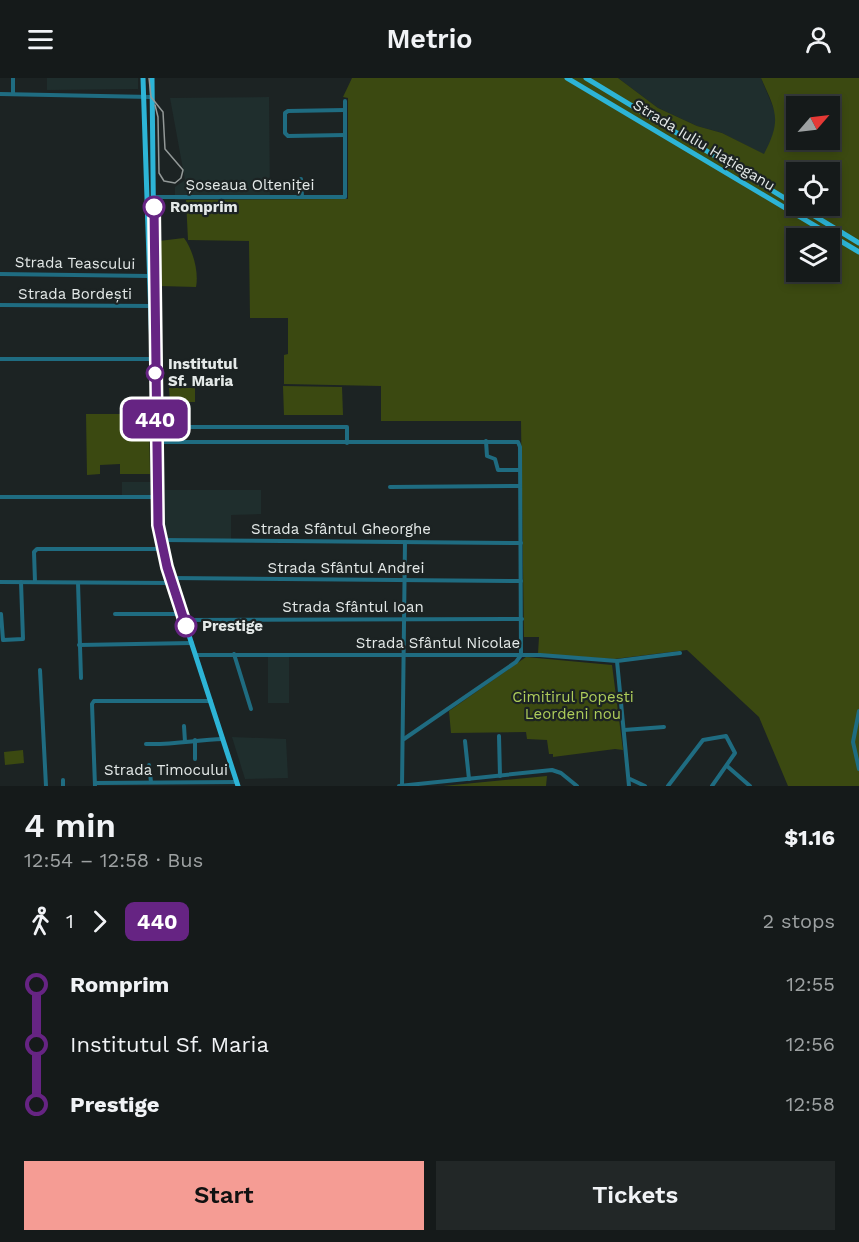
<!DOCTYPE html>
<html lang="en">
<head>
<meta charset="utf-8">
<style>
	:root { --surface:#151a1a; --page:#222727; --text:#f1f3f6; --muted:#9da1a2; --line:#343839; --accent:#f59c94 }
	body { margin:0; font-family:"Work Sans",sans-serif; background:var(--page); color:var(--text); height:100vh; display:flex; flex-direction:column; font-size:22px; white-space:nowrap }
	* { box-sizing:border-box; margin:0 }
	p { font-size:20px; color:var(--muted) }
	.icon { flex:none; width:33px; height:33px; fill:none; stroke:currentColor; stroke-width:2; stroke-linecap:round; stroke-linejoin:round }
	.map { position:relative; height:708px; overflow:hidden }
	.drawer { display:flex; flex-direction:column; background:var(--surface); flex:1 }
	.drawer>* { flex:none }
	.badge { padding:0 12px; border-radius:9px; font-size:21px; line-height:39px }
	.needle { width:39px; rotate:62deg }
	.fabs { position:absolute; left:786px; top:18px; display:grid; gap:12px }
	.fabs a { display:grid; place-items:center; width:54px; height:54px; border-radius:0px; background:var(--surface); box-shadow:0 3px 9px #0003,0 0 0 2px var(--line); font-size:30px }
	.map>.badge { position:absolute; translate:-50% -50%; box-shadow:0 0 0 3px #fff }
	.legs { display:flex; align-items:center; gap:9px; height:66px; padding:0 24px; font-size:20px }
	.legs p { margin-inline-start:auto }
	.summary { display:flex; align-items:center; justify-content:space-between; height:102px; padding:0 24px }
	h1 { font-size:33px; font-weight:600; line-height:45px }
	.action { display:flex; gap:12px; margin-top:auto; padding:12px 24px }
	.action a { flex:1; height:69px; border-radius:0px; background:var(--accent); color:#111; font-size:24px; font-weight:600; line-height:69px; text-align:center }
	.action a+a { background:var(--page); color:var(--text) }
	ul { padding:0 24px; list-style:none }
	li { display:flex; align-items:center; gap:21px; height:60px; font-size:22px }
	li i { display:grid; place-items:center; width:9px; height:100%; margin:0 8px; background:currentColor }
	li i::after { content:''; width:15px; height:15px; margin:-8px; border:4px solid; border-radius:50%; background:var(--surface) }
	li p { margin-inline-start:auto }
	li:first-child i { background:linear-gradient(#0000 50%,currentColor 0) }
	li:last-child i { background:linear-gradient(currentColor 50%,#0000 0) }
	header { display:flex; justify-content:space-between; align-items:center; height:78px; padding:0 24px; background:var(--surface); font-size:27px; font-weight:600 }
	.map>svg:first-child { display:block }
	.built { fill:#1f2e2d }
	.green { fill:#3b4911; fill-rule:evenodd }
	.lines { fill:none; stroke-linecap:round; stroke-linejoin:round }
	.minor { stroke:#1f6c81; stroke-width:4 }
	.major { stroke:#2db4d6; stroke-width:5 }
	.tram { stroke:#939998; stroke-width:1.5 }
	.line-1-casing { stroke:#fff; stroke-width:14 }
	.line-1 { stroke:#662483; stroke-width:9 }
	.stop-1-dot { fill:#fff; stroke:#662483; stroke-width:3 }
	.labels { text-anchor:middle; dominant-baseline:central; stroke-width:4.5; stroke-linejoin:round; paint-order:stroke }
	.street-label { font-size:15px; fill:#e4e9e8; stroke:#1c2323 }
	.stop-label { font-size:15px; font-weight:bold; fill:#e4e9e8; stroke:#1c2323; text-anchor:start }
	.park-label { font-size:15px; fill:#aecd5a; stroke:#1c2323 }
</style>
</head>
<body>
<header><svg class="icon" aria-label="menu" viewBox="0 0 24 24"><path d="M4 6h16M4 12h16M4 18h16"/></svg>Metrio<svg class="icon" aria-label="person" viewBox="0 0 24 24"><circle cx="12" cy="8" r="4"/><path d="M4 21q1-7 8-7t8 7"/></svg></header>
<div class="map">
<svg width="859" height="708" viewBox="0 0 859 708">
	<rect width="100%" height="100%" fill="#1c2323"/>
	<g class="built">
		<polygon points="47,0 138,0 138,11 47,12"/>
		<polygon points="618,0 761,0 776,36 775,57 765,77 722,55 697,48 658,30"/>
		<polygon points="269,19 270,122 175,122 175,109 185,102 170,20"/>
		<polygon points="122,404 151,404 151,417 122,418"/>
		<polygon points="165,412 261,412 261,436 231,437 231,462 165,460"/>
		<rect x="268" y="579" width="21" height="46"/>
		<polygon points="232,659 286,661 288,700 245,701"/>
	</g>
	<g class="green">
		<path d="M352,0h266l40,30 39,18 25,7 42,21c18,-34 12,-43 -3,-76h98v708h-71l-29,-69 -72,-67 -73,9 -76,-5 1,-17h-15l-3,-216h-140v-35l-97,-2v-29l4,-1v-36h-38l-1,-77 -61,-1 -2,-40 162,-1v-101l-5,-1zM796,28h34v34h-34zM796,94h34v34h-34zM796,160h34v34h-34z"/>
		<path d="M184,160c9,12 15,34 12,49l-36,-1 -1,-45z"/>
		<polygon points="283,308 342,309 343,337 284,337"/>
		<polygon points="169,310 195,310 195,324 170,324"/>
		<polygon points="86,336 149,336 150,396 120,396 120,386 100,387 100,396 87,397"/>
		<polygon points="526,579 612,587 623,672 615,671 553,679 553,676 549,676 547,662 527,661 526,654 451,655 449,633"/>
		<polygon points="23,672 24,685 5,687 4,674"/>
		<polygon points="547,698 546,708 443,708"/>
	</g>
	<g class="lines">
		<g class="minor">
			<polyline points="13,0 13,16"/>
			<polyline points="0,16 151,19"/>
			<polyline points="345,32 288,33 285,35 285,55 288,58 345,57"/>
			<polyline points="301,101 302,119"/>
			<polyline points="154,119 345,119 345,23"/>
			<polyline points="0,196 149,198"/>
			<polyline points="0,227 151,228"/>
			<polyline points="0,281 154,281"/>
			<polyline points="156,349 347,349 347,365"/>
			<polyline points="486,363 487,378 495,381 498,392 520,392"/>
			<polyline points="156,364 518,364 520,369 521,577"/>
			<polyline points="390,409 520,408"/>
			<polyline points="0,419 157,419"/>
			<polyline points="161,462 521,465"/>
			<polyline points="171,500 521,503"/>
			<polyline points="0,504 172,505"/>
			<polyline points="35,504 34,474 37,471 162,471"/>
			<polyline points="78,505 81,600"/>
			<polyline points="1,536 3,562 23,561 21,504"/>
			<polyline points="115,536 182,536"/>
			<polyline points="184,542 522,541"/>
			<polyline points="79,567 192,565"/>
			<polyline points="234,576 251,631"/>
			<polyline points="196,577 540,577 617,583 680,575"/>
			<polyline points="617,583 629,708"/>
			<polyline points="40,592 46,708"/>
			<polyline points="859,633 853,664 859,691"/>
			<polyline points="184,648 185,664"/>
			<polyline points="624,652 664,649"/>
			<polyline points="499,658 500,698"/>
			<polyline points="404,661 516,584 521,577"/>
			<polyline points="465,663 469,701"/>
			<path d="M146,666c27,1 50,-4 77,-5"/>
			<polyline points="195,681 195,662"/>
			<polyline points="149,687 151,704"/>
			<polyline points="727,688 750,708"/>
			<polyline points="630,701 645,708"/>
			<polyline points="63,702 63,708"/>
			<polyline points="95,705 237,704"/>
			<polyline points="95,708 92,626 94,623 211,623"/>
			<polyline points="399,708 552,692 561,695 577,708"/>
			<polyline points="402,708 405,464"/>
			<polyline points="668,708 703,662 726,658 735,675 712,708"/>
		</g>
		<g class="major">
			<polyline points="143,0 158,452 172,505 238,708"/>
			<polyline points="152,0 155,280"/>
			<polyline points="567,0 859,174"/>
			<polyline points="586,0 796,127"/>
			<polyline points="798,128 859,165"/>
		</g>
		<polyline class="tram" points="149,0 151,19 163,34 165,71 183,92 181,100 175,105 164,103 159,95 158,39 155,27"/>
	</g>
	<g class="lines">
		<g class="line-1-casing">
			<polyline id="line-1" points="154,129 158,447 167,489 186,548"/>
		</g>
		<use href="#line-1" class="line-1"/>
	</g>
	<g class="stop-1-dot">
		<circle cx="154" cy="129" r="10"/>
		<circle cx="155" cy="295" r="8"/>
		<circle cx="186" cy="548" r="10"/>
	</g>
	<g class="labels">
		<g class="street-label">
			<text transform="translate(704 67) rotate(31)">Strada Iuliu Hațieganu</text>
			<text x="250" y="107">Șoseaua Olteniței</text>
			<text transform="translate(75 185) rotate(1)">Strada Teascului</text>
			<text x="75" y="216">Strada Bordești</text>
			<text x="341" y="451">Strada Sfântul Gheorghe</text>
			<text x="346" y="490">Strada Sfântul Andrei</text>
			<text x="353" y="529">Strada Sfântul Ioan</text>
			<text x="438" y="565">Strada Sfântul Nicolae</text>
			<text x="166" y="692">Strada Timocului</text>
		</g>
		<g class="stop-label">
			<text x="170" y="129">Romprim</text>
			<text x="168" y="286">Institutul<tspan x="168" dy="17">Sf. Maria</tspan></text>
			<text x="202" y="548">Prestige</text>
		</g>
		<g class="park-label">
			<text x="573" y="619">Cimitirul Popesti<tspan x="573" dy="17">Leordeni nou</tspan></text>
		</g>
	</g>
</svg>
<div class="fabs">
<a><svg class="needle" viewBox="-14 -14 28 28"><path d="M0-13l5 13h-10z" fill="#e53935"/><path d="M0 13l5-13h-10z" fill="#9da1a2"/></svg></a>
<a><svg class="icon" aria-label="locate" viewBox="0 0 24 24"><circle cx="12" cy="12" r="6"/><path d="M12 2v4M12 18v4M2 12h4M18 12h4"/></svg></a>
<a><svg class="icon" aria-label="layers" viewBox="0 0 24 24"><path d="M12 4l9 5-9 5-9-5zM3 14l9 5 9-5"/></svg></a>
</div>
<b class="badge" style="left:155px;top:341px;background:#662483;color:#fff">440</b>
</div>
<section class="drawer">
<div class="summary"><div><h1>4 min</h1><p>12:54 – 12:58 · Bus</p></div><b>$1.16</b></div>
<div class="legs"><svg class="icon" aria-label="walk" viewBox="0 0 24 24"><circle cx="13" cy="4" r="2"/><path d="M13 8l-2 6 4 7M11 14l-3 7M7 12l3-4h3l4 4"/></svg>1<svg class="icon" aria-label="forward" viewBox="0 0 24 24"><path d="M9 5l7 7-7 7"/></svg><b class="badge" style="background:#662483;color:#fff">440</b><p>2 stops</p></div>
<ul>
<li><i style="color:#662483"></i><b>Romprim</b><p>12:55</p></li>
<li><i style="color:#662483"></i><span>Institutul Sf. Maria</span><p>12:56</p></li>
<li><i style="color:#662483"></i><b>Prestige</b><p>12:58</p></li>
</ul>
<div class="action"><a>Start</a><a>Tickets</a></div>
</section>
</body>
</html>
